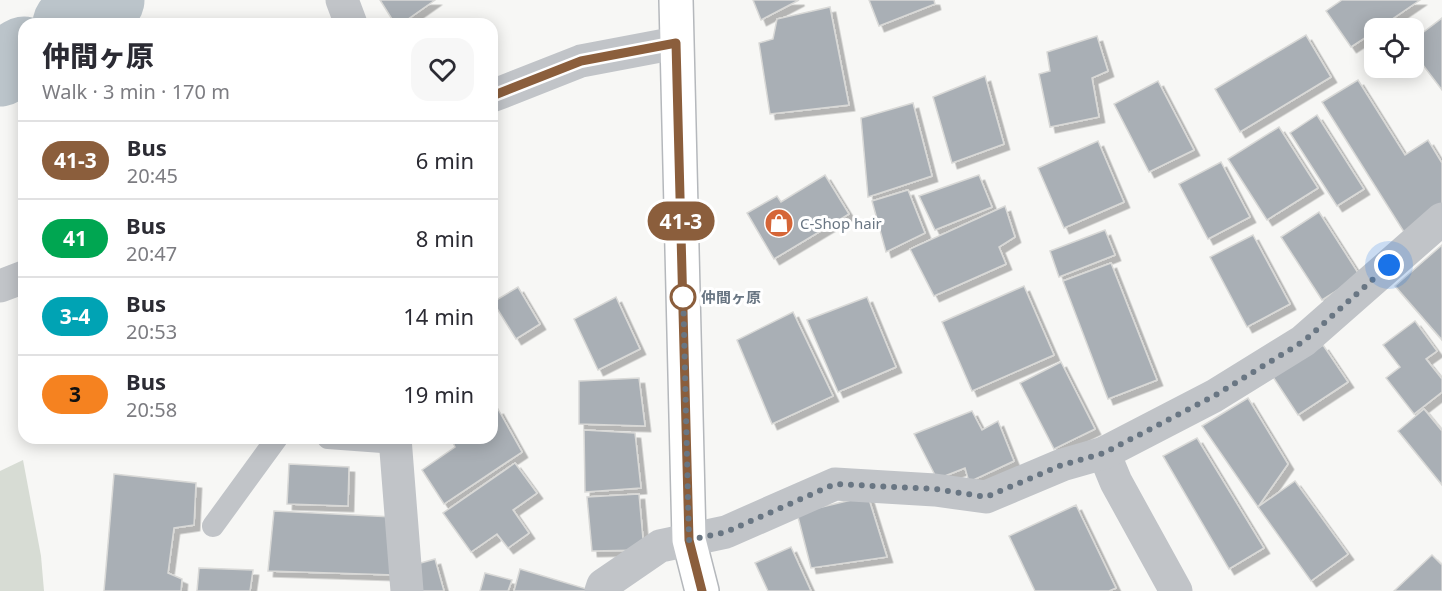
<!DOCTYPE html>
<html lang="en">
<head>
<meta charset="utf-8">
<style>
	:root { --surface:#fff; --page:#f7f7f7; --text:#2b2b33; --muted:#7c7c81; --line:#e1e1e2 }
	body { margin:0; font-family:"Noto Sans","Noto Sans JP",sans-serif; background:var(--page); color:var(--text); height:100vh; display:flex; flex-direction:column; font-size:22px; white-space:nowrap }
	* { box-sizing:border-box; margin:0 }
	p { font-size:20px; color:var(--muted) }
	.icon { flex:none; width:33px; height:33px; fill:none; stroke:currentColor; stroke-width:2; stroke-linecap:round; stroke-linejoin:round }
	.map { position:relative; flex:1; overflow:hidden }
	.panel { position:absolute; left:18px; top:18px; width:480px; height:426px; display:flex; flex-direction:column; background:var(--surface); border-radius:18px; box-shadow:0 3px 15px #0003 }
	.panel>* { flex:none }
	.badge { padding:0 12px; border-radius:20px; font-size:21px; line-height:39px }
	.tools { position:absolute; left:1364px; top:18px; display:grid; gap:12px }
	.tools a { display:grid; place-items:center; width:60px; height:60px; border-radius:12px; background:var(--surface); box-shadow:0 3px 15px #0003; font-size:30px }
	.you { position:absolute; width:30px; height:30px; margin:-15px; border:4px solid #fff; border-radius:50%; background:#1a73e8; box-shadow:0 0 0 9px #1a73e833 }
	.map>.badge { position:absolute; translate:-50% -50%; box-shadow:0 0 0 3px #fff }
	.round { display:grid; place-items:center; flex:none; width:63px; height:63px; border-radius:18px; background:var(--page) }
	.summary { display:flex; align-items:center; justify-content:space-between; height:102px; padding:0 24px }
	h1 { font-size:28px; font-weight:800; line-height:45px }
	ul { padding:0; list-style:none }
	li { display:flex; align-items:center; gap:18px; height:78px; padding:0 24px; border-top:2px solid var(--line) }
	li div { flex:1 }
	li b { display:block; font-size:22px }
	li em { font-style:normal }
	li .badge { min-width:66px; font-weight:700; text-align:center }
	.map>svg:first-child { display:block }
	.green { fill:#d7dcd4 }
	.lines { fill:none; stroke-linecap:round; stroke-linejoin:round }
	.river { stroke:#bbc4ca; stroke-width:75 }
	.building { fill:#a9afb5; stroke:#d9d9d7; stroke-width:1.5; filter:url(#shadow) }
	.primary-casing { stroke:#b5b8bc; stroke-width:36 }
	.service { stroke:#c1c4c8; stroke-width:22 }
	.minor { stroke:#c1c4c8; stroke-width:33 }
	.tertiary { stroke:#c1c4c8; stroke-width:33 }
	.primary { stroke:#fff; stroke-width:33 }
	.line-casing { stroke:#fff; stroke-width:14 }
	.line { stroke:#8b5e3c; stroke-width:9 }
	.walk { stroke:#697683; stroke-width:6; stroke-dasharray:0 10.8 }
	.stop-dot { fill:#fff; stroke:#8b5e3c; stroke-width:3 }
	.labels { text-anchor:middle; dominant-baseline:central; stroke-width:6; stroke-linejoin:round; paint-order:stroke }
	.poi-label { font-size:15px; fill:#697683; stroke:#fff; text-anchor:start }
	.stop-label { font-size:15px; font-weight:bold; fill:#697683; stroke:#fff; text-anchor:start }
</style>
</head>
<body>
<div class="map">
<svg width="1442" height="591" viewBox="0 0 1442 591">
	<defs>
		<filter id="shadow"><feDropShadow dx="5.5" dy="5.5" stdDeviation="0" flood-color="#0004"/></filter>
	</defs>
	<rect width="100%" height="100%" fill="#f7f7f5"/>
	<polygon class="green" points="23,460 41,556 44,591 0,591 0,471"/>
	<g class="lines">
		<g class="river">
			<polyline points="70,24 107,0"/>
			<polyline points="0,69 24,54"/>
		</g>
	</g>
	<g class="building">
		<polygon points="380,0 435,0 401,24 395,24"/>
		<polygon points="753,0 799,0 761,20"/>
		<polygon points="869,0 934,0 935,4 879,26"/>
		<polygon points="1342,0 1420,0 1379,28 1374,28 1374,32 1351,47 1326,11"/>
		<polygon points="830,7 849,105 770,114 759,43 773,39 777,19"/>
		<polygon points="1442,18 1442,90 1413,52 1413,40"/>
		<polygon points="1306,35 1331,77 1240,132 1215,89"/>
		<polygon points="1097,36 1108,71 1092,78 1099,117 1050,127 1039,74 1050,71 1047,52"/>
		<polygon points="985,76 1004,144 952,163 933,97"/>
		<polygon points="1358,80 1405,155 1428,140 1442,163 1442,208 1404,232 1322,102"/>
		<polygon points="1158,81 1194,150 1149,172 1114,104"/>
		<polygon points="913,103 932,176 868,197 861,118"/>
		<polygon points="1317,115 1364,189 1337,206 1290,133"/>
		<polygon points="1279,127 1318,188 1267,220 1228,159"/>
		<polygon points="1098,141 1124,202 1064,228 1038,168"/>
		<polygon points="1221,162 1250,217 1208,239 1179,184"/>
		<polygon points="825,175 849,214 774,259 747,213 777,196 781,202"/>
		<polygon points="979,175 992,207 935,230 919,196"/>
		<polygon points="908,190 925,233 886,252 872,201"/>
		<polygon points="1005,206 1015,237 999,247 1006,264 934,296 910,249"/>
		<polygon points="1319,212 1360,276 1322,300 1281,237"/>
		<polygon points="1105,230 1115,255 1059,277 1050,251"/>
		<polygon points="1253,235 1290,304 1247,327 1210,257"/>
		<polygon points="1442,245 1442,340 1395,286"/>
		<polygon points="1111,263 1157,380 1108,399 1063,281"/>
		<polygon points="1024,286 1054,355 972,391 942,322"/>
		<polygon points="518,287 540,324 516,339 493,302"/>
		<polygon points="616,297 640,349 598,370 574,319"/>
		<polygon points="867,297 896,367 838,392 807,320"/>
		<polygon points="793,312 833,396 772,424 737,340"/>
		<polygon points="1415,321 1437,351 1426,359 1442,379 1442,392 1414,414 1386,378 1400,367 1383,345"/>
		<polygon points="1323,345 1348,382 1298,415 1273,377"/>
		<polygon points="1061,362 1095,429 1054,449 1020,383"/>
		<polygon points="639,378 645,426 579,424 579,381"/>
		<polygon points="1248,398 1288,464 1258,507 1202,426"/>
		<polygon points="498,409 522,452 444,504 422,470 455,447 451,438 492,438 492,411"/>
		<polygon points="1424,409 1442,431 1442,485 1398,431"/>
		<polygon points="972,411 982,430 998,421 1014,461 969,482 965,468 937,479 914,434"/>
		<polygon points="584,430 635,433 641,488 585,492"/>
		<polygon points="1197,438 1264,548 1229,569 1163,456"/>
		<polygon points="515,463 537,493 513,510 529,533 508,548 497,534 471,552 443,513"/>
		<polygon points="289,464 349,467 348,506 287,504"/>
		<polygon points="114,474 196,483 194,525 174,528 168,573 182,579 181,591 104,591"/>
		<polygon points="1295,481 1348,554 1311,581 1258,507"/>
		<polygon points="639,494 644,550 592,551 587,497"/>
		<polygon points="868,496 887,557 811,568 797,513"/>
		<polygon points="1076,505 1116,588 1109,591 1035,591 1009,536"/>
		<polygon points="274,511 393,517 395,575 268,571"/>
		<polygon points="791,547 811,591 768,591 755,563"/>
		<polygon points="1432,555 1442,565 1442,591 1394,591"/>
		<polygon points="435,559 444,591 417,591 410,566"/>
		<polygon points="199,568 253,570 250,591 197,591"/>
		<polygon points="520,569 590,590 589,591 514,591"/>
		<polygon points="485,573 512,580 508,591 480,591"/>
	</g>
	<g class="lines">
		<g class="primary-casing">
			<polyline id="primary" points="676,0 689,540 702,591"/>
		</g>
		<g class="service">
			<polyline points="328,438 396,443"/>
			<polyline points="213,526 277,438"/>
		</g>
		<g class="minor">
			<polyline points="342,0 351,24"/>
			<polyline points="395,438 407,591"/>
			<polyline points="1104,453 1116,482 1176,591"/>
			<polyline points="601,591 603,585 660,546 726,532 835,484 935,490 986,497 1062,465 1104,453 1214,396 1303,341 1442,219"/>
		</g>
		<g class="tertiary">
			<polyline points="492,96 581,61 676,43"/>
			<polyline points="0,286 24,277"/>
		</g>
		<use href="#primary" class="primary"/>
	</g>
	<g class="lines">
		<g class="line-casing">
			<polyline id="line" points="492,96 581,61 676,43 689,540 702,591"/>
		</g>
		<use href="#line" class="line"/>
		<polyline class="walk" points="683,297 683,289 689,540 726,532 835,484 935,489 986,497 1062,465 1104,453 1214,396 1304,341 1389,265"/>
	</g>
	<defs>
		<g id="shop-disc" transform="scale(1.5)"><circle r="9.5" fill="#d56537" stroke="#fff"/><path d="M-5-2.5h2.3a2.7 3.5 0 0 1 5.4 0H5L5.5 6h-11ZM-1.5-2.5h3a1.5 2.3 0 0 0-3 0Z" fill="#fff"/></g>
	</defs>
	<g fill-rule="evenodd">
		<use href="#shop-disc" x="779" y="223"/>
	</g>
	<circle class="stop-dot" cx="683" cy="297" r="12"/>
	<g class="labels">
		<g class="poi-label">
			<text x="800" y="223">C-Shop hair</text>
		</g>
		<g class="stop-label">
			<text x="701" y="297">仲間ヶ原</text>
		</g>
	</g>
</svg>
<div class="tools">
<a><svg class="icon" aria-label="locate" viewBox="0 0 24 24"><circle cx="12" cy="12" r="6"/><path d="M12 2v4M12 18v4M2 12h4M18 12h4"/></svg></a>
</div>
<div class="you" style="left:1389px;top:265px"></div>
<b class="badge" style="left:681px;top:221px;background:#8b5e3c;color:#fff">41-3</b>
<section class="panel">
<div class="summary"><div><h1>仲間ヶ原</h1><p>Walk · 3 min · 170 m</p></div><a class="round"><svg class="icon" aria-label="heart" viewBox="0 0 24 24"><path d="M12 20l-8-8c-3-5 5-10 8-4 3-6 11-1 8 4z"/></svg></a></div>
<ul>
<li><span class="badge" style="background:#8b5e3c;color:#fff">41-3</span><div><b>Bus</b><p>20:45</p></div><em>6 min</em></li>
<li><span class="badge" style="background:#00a651;color:#fff">41</span><div><b>Bus</b><p>20:47</p></div><em>8 min</em></li>
<li><span class="badge" style="background:#00a3b4;color:#fff">3-4</span><div><b>Bus</b><p>20:53</p></div><em>14 min</em></li>
<li><span class="badge" style="background:#f58220;color:#111">3</span><div><b>Bus</b><p>20:58</p></div><em>19 min</em></li>
</ul>
</section>
</div>
</body>
</html>
